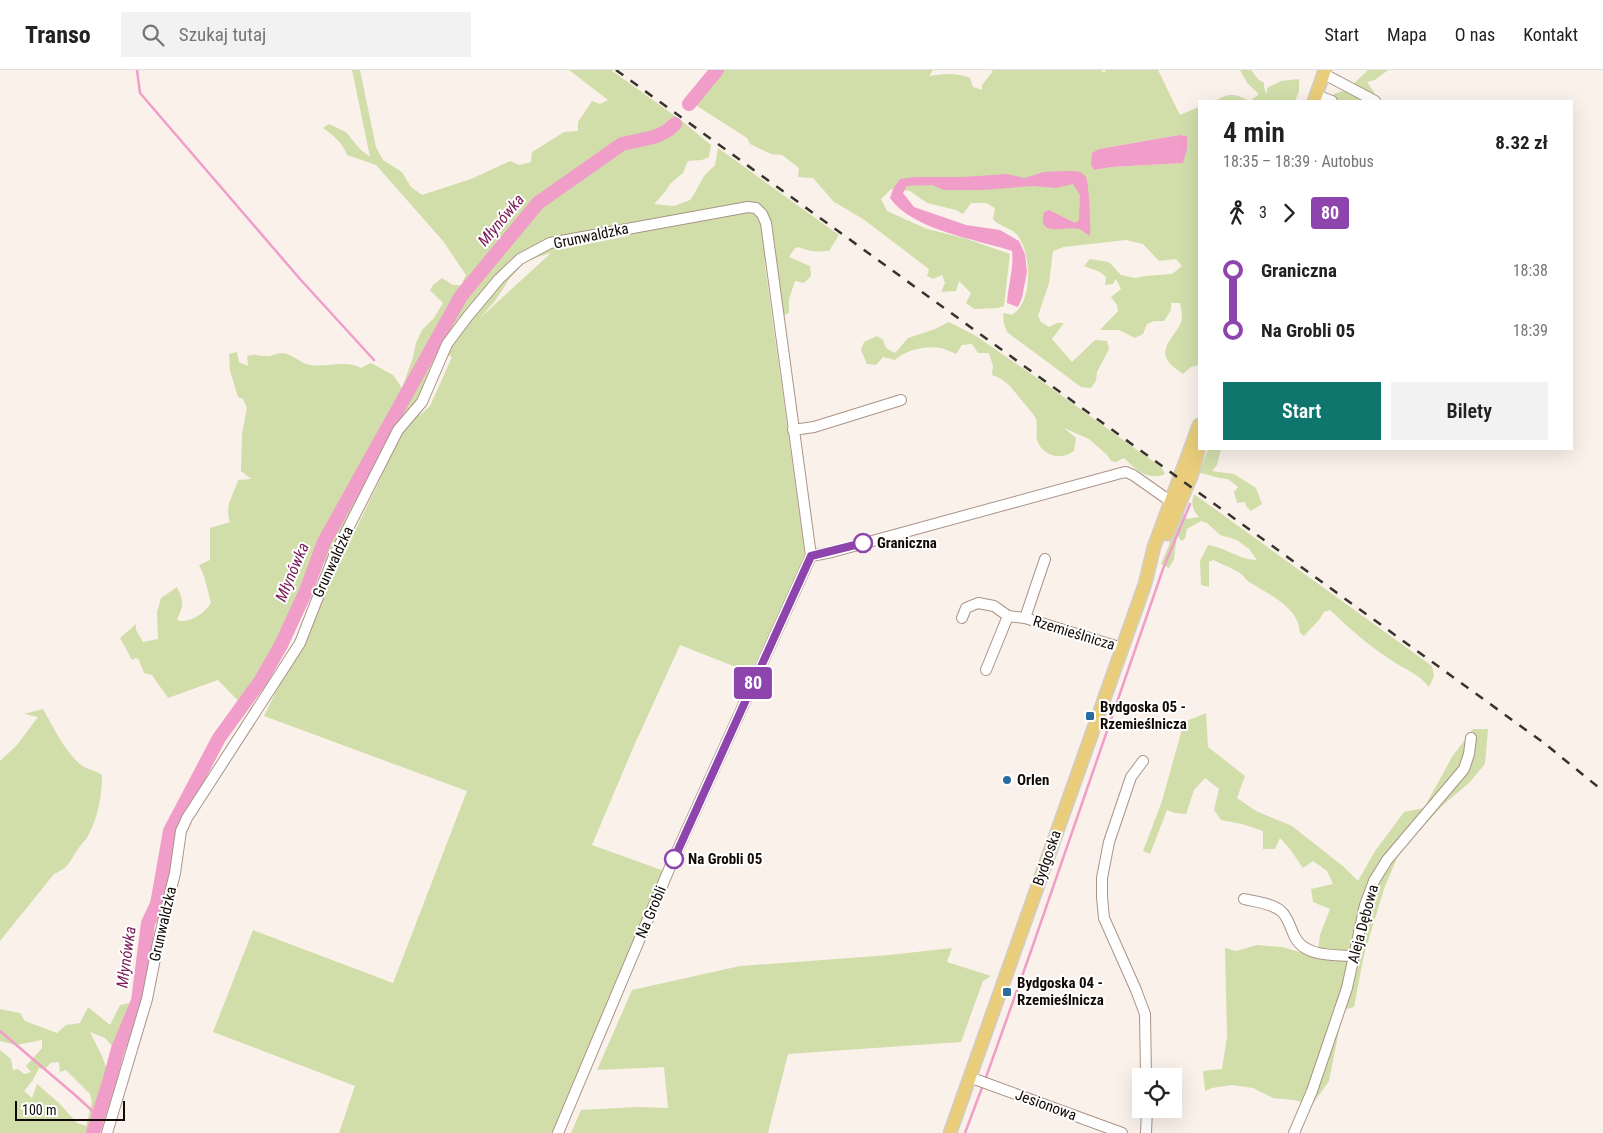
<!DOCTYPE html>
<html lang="pl">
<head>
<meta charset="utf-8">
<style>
	:root { --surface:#fff; --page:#f2f2f2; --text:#222; --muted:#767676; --line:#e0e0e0; --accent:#0f766e }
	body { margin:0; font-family:"Roboto Condensed",sans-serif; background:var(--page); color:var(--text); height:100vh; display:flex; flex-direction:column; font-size:19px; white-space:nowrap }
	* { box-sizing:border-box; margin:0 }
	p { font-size:16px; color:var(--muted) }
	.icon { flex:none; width:28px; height:28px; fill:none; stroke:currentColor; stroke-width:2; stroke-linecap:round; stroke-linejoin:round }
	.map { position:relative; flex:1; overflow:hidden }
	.side { position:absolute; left:1198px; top:30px; width:375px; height:350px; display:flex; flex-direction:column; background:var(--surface); border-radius:0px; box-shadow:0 5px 20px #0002 }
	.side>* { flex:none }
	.badge { padding:0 10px; border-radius:4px; font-size:18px; line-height:32px }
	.buttons { position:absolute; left:1132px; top:998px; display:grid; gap:10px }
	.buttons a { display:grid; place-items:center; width:50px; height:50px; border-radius:0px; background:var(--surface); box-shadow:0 5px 20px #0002; font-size:25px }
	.scale { position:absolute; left:15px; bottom:12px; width:110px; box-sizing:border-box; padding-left:5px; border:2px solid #110a05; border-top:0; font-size:14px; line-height:18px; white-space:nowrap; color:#110a05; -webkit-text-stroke:4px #fff; paint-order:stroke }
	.map>.badge { position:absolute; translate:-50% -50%; box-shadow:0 0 0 2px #fff }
	.legs { display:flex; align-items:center; gap:8px; height:55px; padding:0 25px; font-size:16px }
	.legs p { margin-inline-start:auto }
	.head { display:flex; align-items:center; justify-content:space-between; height:85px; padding:0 25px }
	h1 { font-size:28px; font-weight:600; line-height:38px }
	.cta { display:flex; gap:10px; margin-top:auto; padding:10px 25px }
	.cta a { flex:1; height:58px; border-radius:0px; background:var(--accent); color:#fff; font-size:20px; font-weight:600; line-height:58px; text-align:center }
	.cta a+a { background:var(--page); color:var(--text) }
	ul { padding:0 25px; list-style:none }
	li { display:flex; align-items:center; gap:18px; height:60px; font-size:19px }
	li i { display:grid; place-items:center; width:8px; height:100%; margin:0 6px; background:currentColor }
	li i::after { content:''; width:12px; height:12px; margin:-6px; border:4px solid; border-radius:50%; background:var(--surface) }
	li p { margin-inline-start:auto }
	li:first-child i { background:linear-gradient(#0000 50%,currentColor 0) }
	li:last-child i { background:linear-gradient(currentColor 50%,#0000 0) }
	header { display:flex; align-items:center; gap:30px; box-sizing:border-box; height:70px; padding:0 25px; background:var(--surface); border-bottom:1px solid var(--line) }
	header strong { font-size:24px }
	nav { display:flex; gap:28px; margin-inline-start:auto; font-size:18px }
	.search { width:350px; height:45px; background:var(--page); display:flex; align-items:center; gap:12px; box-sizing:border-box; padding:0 18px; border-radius:0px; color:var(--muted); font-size:19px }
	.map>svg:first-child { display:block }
	.green { fill:#d1deaa; fill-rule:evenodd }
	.water { fill:#f09dc9 }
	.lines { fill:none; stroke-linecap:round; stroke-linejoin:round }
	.stream { stroke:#f09dc9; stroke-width:2.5 }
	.river { stroke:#f09dc9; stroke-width:14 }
	.minor-casing { stroke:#ab9486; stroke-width:12 }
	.major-casing { stroke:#cfcecd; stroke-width:15 }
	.minor { stroke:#fff; stroke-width:10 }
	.major { stroke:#e9cd7b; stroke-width:12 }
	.rail { stroke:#38312c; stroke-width:2.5; stroke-dasharray:9 9; stroke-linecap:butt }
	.line-1-casing { stroke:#fff; stroke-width:11 }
	.line-1 { stroke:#8e44ad; stroke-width:8 }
	.stop-1-dot { fill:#fff; stroke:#8e44ad; stroke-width:2.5 }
	.poi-dot { fill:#2a6ba1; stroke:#fff; stroke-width:2 }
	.labels { text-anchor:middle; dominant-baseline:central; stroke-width:4; stroke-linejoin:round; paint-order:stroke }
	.street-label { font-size:15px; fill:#110a05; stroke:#fff }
	.stop-label { font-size:15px; font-weight:bold; fill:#110a05; stroke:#fff; text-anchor:start }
	.poi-label { font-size:15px; font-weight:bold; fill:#110a05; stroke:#fff; text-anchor:start }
	.water-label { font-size:16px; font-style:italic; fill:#791a56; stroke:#fff }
</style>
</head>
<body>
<header>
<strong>Transo</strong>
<div class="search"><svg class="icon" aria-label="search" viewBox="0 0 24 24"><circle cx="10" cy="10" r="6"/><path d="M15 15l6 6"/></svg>Szukaj tutaj</div>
<nav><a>Start</a><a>Mapa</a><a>O nas</a><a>Kontakt</a></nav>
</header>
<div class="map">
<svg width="1603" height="1063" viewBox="0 0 1603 1063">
	<rect width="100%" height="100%" fill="#fbf1eb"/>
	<g class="green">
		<path d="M352,0h8l16,77 7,13 19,12 9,15 11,8 49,-16 39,-18 9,4 12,-3 1,-10 32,-20 14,-1v-9l14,-21 8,3 8,-4 -39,-30h42l71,51 29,24 -2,12 -7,3 -14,1 -5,12 -13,11 -5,8 -11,12 20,2 16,-6 3,-4 11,-20 11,-11 3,-17 121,87 -10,16c-5,0 -12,1 -17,0 -15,-2 -13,-10 -23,6l21,9 1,10 -7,7 -9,-2 -6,18v14l-10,4 -3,-4 -12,-55 41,298 -54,117 -71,-28 -47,103 -41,97 75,27 -112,261h-216l16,-47 -142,-54 40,-102 140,53 74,-192 -203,-75 76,-155 -19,1 -20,52 -20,40 -35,55 -28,-29 -50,18 -16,-23 -8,-2 -5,-13 -3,-2 -4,2 -12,-22 16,-14v6l7,12 15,-3 -1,-27 4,-14 16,-11c8,16 6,18 0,33 12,4 27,-6 34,-17l-7,-27 -5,-11 11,-5v-32l20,-6c-6,-17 3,-25 8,-42l13,-1 -10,-8 1,-38 5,-25 -4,-9 -5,-2 -8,-26 -1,-17 8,-2 2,10 9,4 -1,-10c12,-3 9,0 19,0 5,1 10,-3 15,-3 10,0 17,8 25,11 18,5 39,-5 55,4l10,-5 22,12 9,13 11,-31 3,-14 6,-13 12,-12 9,-15 -13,-13 3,-5 9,-7 11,7h8l5,-10 -23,-34 -67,-76 -29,-10c-5,-13 -13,-19 -24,-27l6,-4 17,8 13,16 11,9zM614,165l14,1 -68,13 6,-3zM551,183l-71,65 15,-17 15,-23 15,-17zM448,285l4,2 -22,49 -11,10 8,-17 6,-30zM372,406l9,1 -26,54 -2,-12z"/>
		<path d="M709,0h224l-4,6c15,-2 26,-4 41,2l3,9 9,3v-5l11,-14 -3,-1h111l3,3 2,-3h52l22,45 19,-8v258l-8,2 -8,7c-5,-4 -12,-8 -15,-13 -10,-13 11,-30 13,-39 2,-6 0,-13 -1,-19h-9v7l-7,11h-10l-7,3 -4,10 -8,4 -16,-8h-19l18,-19 -1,-6 -6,-8 10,-8 -5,-10 -3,5 -8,1 1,-8 -6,-5 -16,-6 6,-7 19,3 12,13 14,3 10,-2 27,-2 10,-8 -6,-7 -17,2 -16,-17 -17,-4 -62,7 -11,4 -4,32 -11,33 3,6 8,5 8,-4h7l-12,16 20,23 23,-22 12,1 2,8 -12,23 -1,9 -5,7 -10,-1 -74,-55 -3,-8 -1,-11 9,2c3,-2 6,-5 8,-8 12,-17 10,-55 -2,-71 -5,-8 -19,-9 -25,-17l2,-11 -9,-5h-15l-8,11 -7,-4 -29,-7 -17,-12 -19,-2 -10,10 6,12 40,18 37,9 46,16 -6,52 -6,2 -24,1 -8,-6 5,-10 -12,-12 -3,10 -15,1 4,-9 -3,-8 -9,4 -6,-3 2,-7 -66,-50 -29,-17 -21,-24 -15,-1 1,-9 -17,-13 -11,-1 -21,-10 -3,-6 -50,-32 -4,-13zM1179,65l8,1 -5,27 -70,4 -17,3 4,-21z"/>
		<path d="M1240,0h11l7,9 6,4v4l3,8v-7l14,-7 18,-2v12l-4,10h-80c15,-9 20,-7 35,0l9,-7 -12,-11z"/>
		<polygon points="1368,0 1388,0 1375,10 1367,12 1380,31 1331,31 1334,24 1348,19"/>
		<path d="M949,252l27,14 64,44 122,88 3,6c-17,7 -29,-4 -41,-16l-8,4 -5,-1 -4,-6 -18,-16 -25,-11 12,10 -2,13c-13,10 -32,5 -37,-11 -2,-7 2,-17 -2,-23 -3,-5 -8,-10 -12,-15 -10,-12 -15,-22 -31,-27l1,-9 -4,-13h-11l-6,-9 -10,1 -6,9c-5,-2 -11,-5 -16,-6 -14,-3 -35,2 -45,12l-12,-3 -7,8 -9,-1 -6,-14 3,-8 13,-6 6,4 3,8 9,5 13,-15 27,-9z"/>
		<path d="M1208,379h13l-4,16 -5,6 22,3 22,14 6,16 -11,7 -5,-5 -1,-4 -8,1 -3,-11 4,-5 -10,-8c-10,0 -19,-5 -29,-6z"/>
		<path d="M1194,424l238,172 2,10 -5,11c-10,-13 -25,-18 -38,-27 -22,-14 -42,-32 -61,-50l-6,2 -5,8 -15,16 -4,-3c-1,-26 -32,-39 -51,-51 -4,-3 -6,-8 -11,-10 -8,-5 -17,-8 -25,-12l-4,2v25l-8,-2 -1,-24 8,-16c19,3 29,14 49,15l-8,-11 -12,-9 -17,-5 -13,-12 -6,-2 -14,8 -2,10 -4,2 -4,-7 -3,25 -5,9 -8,-4 8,-19 3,-18 12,-22v12l4,2 11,-2c-7,-7 -8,-14 -5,-23z"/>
		<path d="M43,639c11,19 21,42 38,56 5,4 14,5 21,10 0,21 -4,42 -14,61 -3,5 -7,8 -10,13 -9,13 -8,18 -24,25l-54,67v-180l17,-16 21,-28 -14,-3z"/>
		<polygon points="1206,643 1208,677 1245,706 1237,728 1256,741 1292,756 1344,797 1358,811 1375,781 1404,742 1424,738 1452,687 1473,659 1488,659 1485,694 1469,713 1443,735 1400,781 1384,819 1364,885 1354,937 1343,940 1329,1011 1312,1035 1294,1030 1273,1028 1253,1018 1232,1015 1212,1018 1205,1021 1203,1001 1222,999 1227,967 1225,878 1236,881 1257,875 1282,877 1317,887 1320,865 1330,839 1313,832 1311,819 1333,814 1327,801 1313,791 1303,798 1290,779 1280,768 1275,779 1263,779 1263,761 1242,754 1221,750 1214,740 1219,719 1205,708 1194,720 1186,744 1175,743 1167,740 1150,784 1143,781 1162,731 1184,652"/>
		<polygon points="952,878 947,892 991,906 983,911 961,972 788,984 768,1063 571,1063 581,1040 637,1037 668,1038 664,997 597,1000 632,920 740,896 889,885"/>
		<path d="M135,932l-10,32 -4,22 -16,-18 -15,-6 12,24 11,30 -17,47h-96v-83l11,9 2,11 5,-1 6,5 7,-2 -5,-6 16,-18v-8l-26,5 -16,-4v-32l20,4 5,8 32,12 9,-8 14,-2 8,-16 22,18 10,-20zM59,992l1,10 6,-2 24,24 2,8 -6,24 -9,-3 -18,-20 -22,-19 -5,14 -8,-7 9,-11 6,-12 6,2 5,-7z"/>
	</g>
	<g class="water">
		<polygon points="1179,65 1187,66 1187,79 1183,93 1112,97 1094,100 1091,95 1092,83 1099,79"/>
		<path d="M1044,102c9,0 29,-2 36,0 2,1 4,3 6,5 3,6 5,51 4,59 -4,-2 -7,-6 -11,-7 -14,-4 -42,10 -35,-17l5,-2 26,13 4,-3 1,-25 -7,-11 -17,4 -23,-2 -51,4h-38l-12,-5 -25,1 -4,7 11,14 52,18 34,5 19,11 6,13 2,18 -5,26 -4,9 -11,-4c1,-18 7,-34 5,-52 -36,-12 -100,-21 -122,-53l3,-9 7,-10 16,-2h47l44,-3 17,4z"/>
	</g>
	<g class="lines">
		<g class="stream">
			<polyline points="137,0 140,23 300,209 374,290"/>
			<polyline points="0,961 75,1025 98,1046"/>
			<polyline points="985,1010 1031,881 1163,499 1190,434"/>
			<polyline points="965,1063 983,1015"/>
		</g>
		<g class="river">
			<polyline points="689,34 717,0"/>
			<polyline points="93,1063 109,1012 118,979 138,931 148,853 157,834 170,761 219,668 261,610 281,575 306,521 324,472 461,226 538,133 622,74 654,67 667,61 675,54"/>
		</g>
		<g class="minor-casing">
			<g id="minor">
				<polyline points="1324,4 1375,31"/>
				<polyline points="1316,25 1332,31"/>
				<polyline points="793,360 814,357 901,330"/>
				<polyline points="811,486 832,482 1121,403 1126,402 1133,405 1170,431 1173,437"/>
				<polyline points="962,548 966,538 978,533 994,536 1008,546 1025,548 1122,578"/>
				<polyline points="1025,548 1045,489"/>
				<polyline points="986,600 1008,546"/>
				<polyline points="1143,691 1131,707 1109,772 1102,808 1102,827 1104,848 1136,920 1145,944 1146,1006"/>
				<path d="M1244,829c12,3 27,4 37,12 7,6 9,16 13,24 9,22 39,20 59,21"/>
				<polyline points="969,1007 1122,1063"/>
				<polyline points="107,1063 147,929 158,873 175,803 181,761 187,748 300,573 334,486 398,360 422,332 447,274 468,246 499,209 520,189 550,173 748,137 756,138 762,144 766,153 811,486"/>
				<polyline points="558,1063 670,797 811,486"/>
				<polyline points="1146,1063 1147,1039"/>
				<polyline points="1294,1063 1312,1021 1347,918 1365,835 1374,811 1387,790 1464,699 1469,684 1471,668"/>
			</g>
		</g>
		<g class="major-casing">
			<g id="major">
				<polyline points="1314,31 1325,0"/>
				<polyline points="1167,464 1192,404 1199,377"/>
				<polyline points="950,1063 1145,514 1154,477 1199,355"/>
			</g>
		</g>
		<use href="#minor" class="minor"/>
		<use href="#major" class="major"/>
		<polyline class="rail" points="616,0 1486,631 1544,673 1603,721"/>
	</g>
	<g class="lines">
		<g class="line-1-casing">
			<polyline id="line-1" points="674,789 811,486 863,473"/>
		</g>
		<use href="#line-1" class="line-1"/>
	</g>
	<g class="stop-1-dot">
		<circle cx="863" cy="473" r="9"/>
		<circle cx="674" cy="789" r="9"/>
	</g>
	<g class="poi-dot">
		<rect x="1085" y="641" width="10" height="10" rx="2.5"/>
		<circle cx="1007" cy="710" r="5"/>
		<rect x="1002" y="917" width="10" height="10" rx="2.5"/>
	</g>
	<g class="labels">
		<g class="street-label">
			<text transform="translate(591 166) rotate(-12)">Grunwaldzka</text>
			<text transform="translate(333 492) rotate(-65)">Grunwaldzka</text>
			<text transform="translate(1074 563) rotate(17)">Rzemieślnicza</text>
			<text transform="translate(1047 788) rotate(-71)">Bydgoska</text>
			<text transform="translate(651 842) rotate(-67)">Na Grobli</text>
			<text transform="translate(163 854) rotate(-77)">Grunwaldzka</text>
			<text transform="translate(1363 854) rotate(-75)">Aleja Dębowa</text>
			<text transform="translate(1046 1035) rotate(20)">Jesionowa</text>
		</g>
		<g class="stop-label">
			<text x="877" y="473">Graniczna</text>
			<text x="688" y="789">Na Grobli 05</text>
		</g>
		<g class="poi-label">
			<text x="1100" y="637">Bydgoska 05 -<tspan x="1100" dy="17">Rzemieślnicza</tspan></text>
			<text x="1017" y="710">Orlen</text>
			<text x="1017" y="913">Bydgoska 04 -<tspan x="1017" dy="17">Rzemieślnicza</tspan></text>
		</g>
		<g class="water-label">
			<text transform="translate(501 150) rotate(-50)">Młynówka</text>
			<text transform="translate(292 502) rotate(-67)">Młynówka</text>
			<text transform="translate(126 887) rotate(-82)">Młynówka</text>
		</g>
	</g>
</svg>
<div class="buttons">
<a><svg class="icon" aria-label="locate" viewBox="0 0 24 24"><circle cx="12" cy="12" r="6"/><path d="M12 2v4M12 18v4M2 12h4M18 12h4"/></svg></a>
</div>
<div class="scale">100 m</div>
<b class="badge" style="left:753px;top:613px;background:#8e44ad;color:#fff">80</b>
<section class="side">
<div class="head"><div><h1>4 min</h1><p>18:35 – 18:39 · Autobus</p></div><b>8.32 zł</b></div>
<div class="legs"><svg class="icon" aria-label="walk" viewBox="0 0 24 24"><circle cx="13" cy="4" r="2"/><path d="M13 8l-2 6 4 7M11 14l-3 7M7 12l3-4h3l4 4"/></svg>3<svg class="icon" aria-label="forward" viewBox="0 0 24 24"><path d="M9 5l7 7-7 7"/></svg><b class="badge" style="background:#8e44ad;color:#fff">80</b></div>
<ul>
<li><i style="color:#8e44ad"></i><b>Graniczna</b><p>18:38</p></li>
<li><i style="color:#8e44ad"></i><b>Na Grobli 05</b><p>18:39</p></li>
</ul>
<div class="cta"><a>Start</a><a>Bilety</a></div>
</section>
</div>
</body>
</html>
